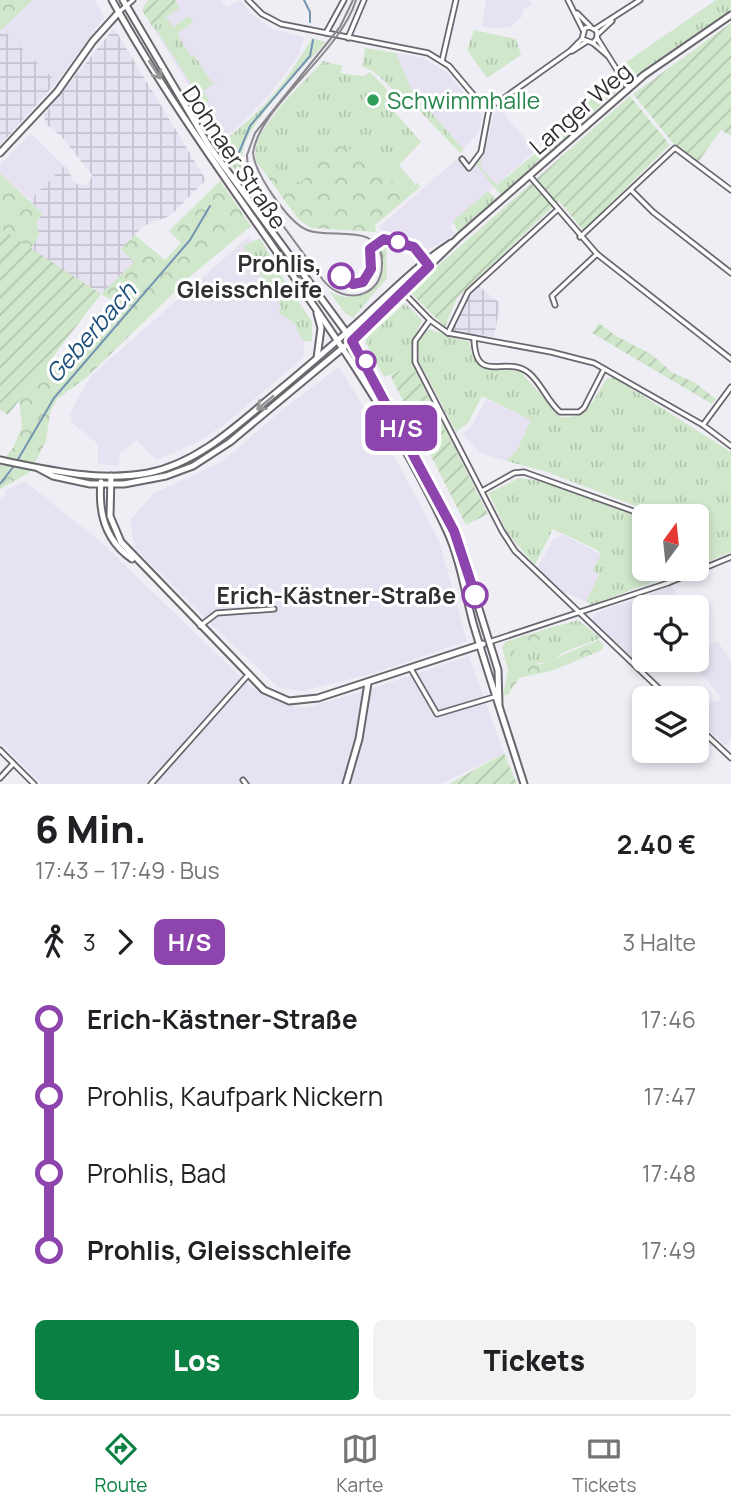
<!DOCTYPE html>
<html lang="de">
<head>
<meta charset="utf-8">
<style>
	:root { --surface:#fff; --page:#f2f2f2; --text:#202124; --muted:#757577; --line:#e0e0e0; --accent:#0b8043 }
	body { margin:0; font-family:Manrope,sans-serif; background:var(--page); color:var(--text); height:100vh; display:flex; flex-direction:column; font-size:26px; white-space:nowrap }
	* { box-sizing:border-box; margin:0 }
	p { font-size:23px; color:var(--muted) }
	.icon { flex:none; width:38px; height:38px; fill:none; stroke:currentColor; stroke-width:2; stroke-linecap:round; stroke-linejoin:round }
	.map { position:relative; height:784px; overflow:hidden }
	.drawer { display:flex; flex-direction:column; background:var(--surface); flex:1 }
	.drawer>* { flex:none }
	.badge { padding:0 14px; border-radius:10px; font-size:24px; line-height:46px }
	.needle { width:46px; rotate:15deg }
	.buttons { position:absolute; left:632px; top:504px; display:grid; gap:14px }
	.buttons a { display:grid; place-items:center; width:77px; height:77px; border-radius:10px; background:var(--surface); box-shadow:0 4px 10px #0003; font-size:35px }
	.map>.badge { position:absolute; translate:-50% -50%; box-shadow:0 0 0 4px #fff }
	.legs { display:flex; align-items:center; gap:10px; height:77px; padding:0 35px; font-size:23px }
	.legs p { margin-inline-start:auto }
	.summary { display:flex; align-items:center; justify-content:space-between; height:119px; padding:0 35px }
	h1 { font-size:38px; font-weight:800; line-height:52px }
	.button { display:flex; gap:14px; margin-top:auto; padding:14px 35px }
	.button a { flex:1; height:80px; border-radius:10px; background:var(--accent); color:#fff; font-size:28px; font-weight:800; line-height:80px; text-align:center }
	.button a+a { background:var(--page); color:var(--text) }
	ul { padding:0 35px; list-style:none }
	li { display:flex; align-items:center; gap:24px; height:77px; font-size:26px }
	li i { display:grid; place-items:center; width:10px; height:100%; margin:0 9px; background:currentColor }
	li i::after { content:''; width:18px; height:18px; margin:-9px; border:5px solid; border-radius:50%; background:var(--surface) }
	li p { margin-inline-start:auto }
	li:first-child i { background:linear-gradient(#0000 50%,currentColor 0) }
	li:last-child i { background:linear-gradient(currentColor 50%,#0000 0) }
	.dock { display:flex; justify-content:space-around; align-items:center; height:98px; border-top:2px solid var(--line); background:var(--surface); font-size:19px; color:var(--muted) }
	.dock a { display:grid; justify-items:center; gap:4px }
	.dock .current { color:var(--accent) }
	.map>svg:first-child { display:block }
	.built { fill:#e7e2f1 }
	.industrial { fill:url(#industrial-grid) }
	.grass { fill:url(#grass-tufts) }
	.forest { fill:url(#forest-crowns) }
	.garden { fill:url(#garden-furrows) }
	.pitch { fill:#d0e7cc }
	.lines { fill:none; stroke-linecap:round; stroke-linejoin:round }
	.stream { stroke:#7494b2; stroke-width:2 }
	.street-casing { stroke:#69676d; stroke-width:7 }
	.secondary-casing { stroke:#69676d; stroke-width:9 }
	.street { stroke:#fff; stroke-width:3.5 }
	.secondary { stroke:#fff; stroke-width:5 }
	.tram { stroke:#89878c; stroke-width:2 }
	.oneway { stroke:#989798 }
	.line-1-casing { stroke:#fff; stroke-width:16 }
	.line-1 { stroke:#8e44ad; stroke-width:10 }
	.leisure-dot { fill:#2e9e5b; stroke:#fff; stroke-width:2.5 }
	.stop-1-dot { fill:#fff; stroke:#8e44ad; stroke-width:3.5 }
	.labels { text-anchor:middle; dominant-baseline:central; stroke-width:6; stroke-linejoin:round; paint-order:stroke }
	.leisure-label { font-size:23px; fill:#27864d; stroke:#fff; text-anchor:start }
	.street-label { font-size:23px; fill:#302f32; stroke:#fff }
	.stop-label { font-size:23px; font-weight:bold; fill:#302f32; stroke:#fff; text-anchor:end }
	.water-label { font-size:24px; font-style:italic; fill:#1e517b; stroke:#fff }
</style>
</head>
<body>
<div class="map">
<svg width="731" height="784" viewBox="0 0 731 784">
	<defs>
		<pattern id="industrial-grid" width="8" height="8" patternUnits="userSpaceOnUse" patternTransform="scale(1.75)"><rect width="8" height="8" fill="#e7e2f1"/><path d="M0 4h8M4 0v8" fill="none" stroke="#c6c2cf"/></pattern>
		<pattern id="grass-tufts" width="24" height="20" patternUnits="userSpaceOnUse" patternTransform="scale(1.75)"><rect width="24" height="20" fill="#d0e7cc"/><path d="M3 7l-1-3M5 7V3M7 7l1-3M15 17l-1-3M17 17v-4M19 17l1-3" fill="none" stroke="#b3c6b0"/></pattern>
		<pattern id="forest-crowns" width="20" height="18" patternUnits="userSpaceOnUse" patternTransform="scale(1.75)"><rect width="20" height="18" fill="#d0e7cc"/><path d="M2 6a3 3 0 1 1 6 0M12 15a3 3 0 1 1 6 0" fill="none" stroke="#b3c6b0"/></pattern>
		<pattern id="garden-furrows" width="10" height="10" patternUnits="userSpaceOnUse" patternTransform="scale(1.75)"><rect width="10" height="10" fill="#d0e7cc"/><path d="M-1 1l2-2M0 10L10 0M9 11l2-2" fill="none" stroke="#b3c6b0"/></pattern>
	</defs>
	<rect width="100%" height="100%" fill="#f0eef5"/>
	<g class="built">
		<polygon points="33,0 95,0 104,17 57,82 2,29"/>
		<polygon points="148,0 221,0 226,8 241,0 251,14 272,29 304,37 299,55 269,95 237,128 221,137 142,10"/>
		<polygon points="486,0 529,0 532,5 524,8 521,18 510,27 494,29 482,26"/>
		<polygon points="396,53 423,58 447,72 482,115 478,134 463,149 411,89"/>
		<polygon points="500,109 535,151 450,226 455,234 428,250 404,235 382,231 379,227 458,158 470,171 484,154 494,113"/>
		<polygon points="31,133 64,166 30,200 0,173 0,165"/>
		<polygon points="249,236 307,324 303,358 224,425 196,443 156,460 137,440 120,453 119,466 98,464 98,444 72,423 70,413 90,377"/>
		<polygon points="339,367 394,456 439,540 467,641 374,673 303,691 279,688 215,628 135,548 130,520 153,494 223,461 283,409"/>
		<polygon points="486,399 531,420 517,450 506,461 480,453 462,434 471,427"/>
		<polygon points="24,481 99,540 251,687 283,704 304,708 358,693 469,656 504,753 441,784 42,784 0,742 0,501 6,495 5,491"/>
		<polygon points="563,535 601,554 593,570 600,574 586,602 565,592 563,594 537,568 554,538"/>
		<polygon points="672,586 676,593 667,604 671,607 644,607 644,657 639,663 592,620 595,613"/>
		<polygon points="717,641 731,660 731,740 725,746 698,719 711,703 722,699 691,661"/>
	</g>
	<g class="industrial">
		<polygon points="114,28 206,180 170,216 143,226 122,249 134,262 101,294 30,250 39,235 37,223 42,214 30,200 66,164 74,183 85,185 90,181 92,175 61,136 45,123 44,115"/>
		<polygon points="2,29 57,82 0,145 0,31"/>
		<polygon points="477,285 500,303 494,337 452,331 466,296"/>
	</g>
	<g class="grass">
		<polygon points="716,0 731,0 731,10 637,75 625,74 619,67"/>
		<polygon points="189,16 193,22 177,34 191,56 194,55 213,84 232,72 203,91 162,28 157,31 152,26 166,17 173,27"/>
		<polygon points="474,30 516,39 521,55 487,78 467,50"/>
		<path d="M312,38l14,4c-19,21 -80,83 -83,109 -3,18 5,31 14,45l-10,-8 -30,-44c41,-25 71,-64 95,-106z"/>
		<path d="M365,48l31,5 15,36 53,61 -4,3 -49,-51c-17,-3 -27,-30 -49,-35z"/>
		<path d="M323,61l20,5 -3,7 24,3 6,-4 29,30 -7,7 29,33 -22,23 16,19 -13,11 -33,-35 -54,8 -18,18 -39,-34 -2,9c-9,-29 51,-81 67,-100z"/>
		<polygon points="614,76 616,92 501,195 476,165 480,160 482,163 479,166 497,185 538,151"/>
		<polygon points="488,191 496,199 458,232 453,221"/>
		<polygon points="260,238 288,287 312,321 312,342 302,340 295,324 277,312 282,308 243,246"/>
		<path d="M378,245l8,3 1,30 -34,40 -9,-6 -15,-21c23,14 49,3 55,-24z"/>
		<polygon points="405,303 422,320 411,346 412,361 488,514 411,366 384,377 366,343 367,338"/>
		<path d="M428,329l42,13 1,10 12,16 37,3 40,46c27,3 34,-17 46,-38l7,-2 118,75v100l-34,14 -1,-50h-34l-115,-44 -41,-11 11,-11 14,-30 -49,-24 -14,27 -12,9 -37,-71 -1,-18z"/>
		<polygon points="519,478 540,481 644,518 644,569 688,569 591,605 586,602 599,575 593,570 601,554 597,550 553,529 535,565 507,533 489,493"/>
		<polygon points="578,620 601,638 564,652 550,662 522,664 514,651 516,649 549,637 546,629"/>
	</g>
	<g class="forest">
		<polygon points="0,0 33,0 0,31"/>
		<polygon points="326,138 369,159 396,188 411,188 417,183 420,187 375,225 376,232 311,228 299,220 256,161 258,151 297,186 315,168 304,159"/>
		<polygon points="0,173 42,213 37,223 39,235 30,250 0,228"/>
		<path d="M220,181l31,45 -59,49 -105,102 -30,22 -7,14 -4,28 -16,31 -30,17v-25l13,-16 9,-22 -3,-27 26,-36 10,4c24,-18 50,-35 64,-62l-18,-11 33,-32 -13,-13 14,-14 30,25 16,-17 -12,-12z"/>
		<polygon points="546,629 550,634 549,637 514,651 522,664 531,660 540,665 598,640 604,644 602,650 554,670 519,678 508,695 503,695 508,670 502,648 505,642"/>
	</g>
	<g class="garden">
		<polygon points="148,0 175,0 180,8 152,26 142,10"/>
		<polygon points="731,23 731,136 721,130 698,162 673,143 633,94"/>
		<polygon points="630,96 670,145 583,230 559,201 457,298 445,327 412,294 413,288"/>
		<polygon points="0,228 101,294 8,415 0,410"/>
		<polygon points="599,323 616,336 651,354 673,373 694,382 716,399 712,404 592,333"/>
		<polygon points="411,365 488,514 466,525 392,379 391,375"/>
		<polygon points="504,753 517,784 449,784"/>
	</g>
	<polygon class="pitch" points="162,28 204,91 209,101 204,104 157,31"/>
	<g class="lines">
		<g class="stream">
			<polyline points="304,0 310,12 310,22"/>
			<polyline points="235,162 250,126 310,56 313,40"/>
			<polyline points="17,461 54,398 190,240 210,206"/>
			<polyline points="0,484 14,466"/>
		</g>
		<g class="street-casing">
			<g id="street">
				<polyline points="248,0 262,14 281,24 428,53 449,66 476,98 497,103 570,51 582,39 585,28 590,27 597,31 597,38 593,43 582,39"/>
				<polyline points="568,0 583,30"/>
				<polyline points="119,12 133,0"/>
				<polyline points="577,13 590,26"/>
				<polyline points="595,29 640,0"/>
				<polyline points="326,33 344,0"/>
				<polyline points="598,34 612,21"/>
				<polyline points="348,38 364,0"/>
				<polyline points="597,38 629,89"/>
				<polyline points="593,43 607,55"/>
				<polyline points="572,51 586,42"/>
				<polyline points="442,61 456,0"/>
				<polyline points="462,159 469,168 481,152 490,104"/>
				<polyline points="529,175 597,254 731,359"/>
				<polyline points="631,190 653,212 731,273"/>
				<polyline points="580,237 675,148 731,190"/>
				<polyline points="403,292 430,320 448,333 551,352 594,363 703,425 731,446"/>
				<polyline points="555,305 552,296 597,254"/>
				<polyline points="430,320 415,341 415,362 502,531 515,551 669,698"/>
				<polyline points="448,333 468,292 556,211"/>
				<path d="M474,338c1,49 32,16 55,35 13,11 18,28 31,39h19l5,-4 20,-39"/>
				<polyline points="703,425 731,387"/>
				<polyline points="482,491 514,473 524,472 647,516"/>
				<polyline points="200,626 217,613 274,609"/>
				<polyline points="489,642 668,583 731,557"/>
				<polyline points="411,669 437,714 494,697"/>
				<polyline points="696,725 731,758"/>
				<polyline points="0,750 34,784"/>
				<polyline points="0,778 13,764"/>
				<polyline points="243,780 246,784"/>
				<polyline points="151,784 248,675"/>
			</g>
		</g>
		<g class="secondary-casing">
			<g id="secondary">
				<path d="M112,0c102,184 246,340 335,531 13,28 18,62 26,92 16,54 34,107 51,161"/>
				<polyline points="123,0 209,146 360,351 384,394 458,541 498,670 499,705"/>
				<polyline points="0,153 57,92 93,41 119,12"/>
				<polyline points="317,358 321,328 317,313"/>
				<path d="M0,460c48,10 99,22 148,13 46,-9 83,-42 117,-71 34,-28 68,-57 101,-87 28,-26 53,-51 85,-72"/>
				<polyline points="38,468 53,476 90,484 124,484 166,476 193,466 230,442 362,332 459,237 644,75 731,15"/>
				<polyline points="111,476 110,516 121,542 264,690 289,701 318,698 483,644"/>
				<path d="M101,482c-3,31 5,59 31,77"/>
				<polyline points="346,784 359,739 368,683"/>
			</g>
		</g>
		<use href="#street" class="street"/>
		<use href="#secondary" class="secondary"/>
		<path class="tram" d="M353,0l-13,27 -85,106 -8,22 1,15 8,19 67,91c21,27 61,17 59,-18 -1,-41 -51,-22 -75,-32 -19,-8 -52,-56 -54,-77 6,-47 87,-99 103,-153"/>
	</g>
	<defs><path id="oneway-shaft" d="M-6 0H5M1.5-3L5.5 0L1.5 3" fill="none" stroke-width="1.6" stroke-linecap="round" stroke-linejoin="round" transform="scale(1.75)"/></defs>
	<g class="oneway">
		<use href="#oneway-shaft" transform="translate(155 70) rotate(57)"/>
		<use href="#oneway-shaft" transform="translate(265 403) rotate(140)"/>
	</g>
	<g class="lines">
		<g class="line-1-casing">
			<polyline id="line-1" points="341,276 353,284 363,282 371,269 370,249 384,239 414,247 429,266 352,341 454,531 475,595"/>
		</g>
		<use href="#line-1" class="line-1"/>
	</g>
	<circle class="leisure-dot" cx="373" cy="100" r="7"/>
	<g class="stop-1-dot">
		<circle cx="398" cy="242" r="9"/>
		<circle cx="341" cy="276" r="12"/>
		<circle cx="366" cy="361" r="9"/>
		<circle cx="475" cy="595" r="12"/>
	</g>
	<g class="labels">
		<g class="leisure-label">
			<text x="387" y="100">Schwimmhalle</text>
		</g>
		<g class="street-label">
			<text transform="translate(580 108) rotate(-41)">Langer Weg</text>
			<text transform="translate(235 157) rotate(56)">Dohnaer Straße</text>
		</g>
		<g class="stop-label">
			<text x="322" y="263">Prohlis,<tspan x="322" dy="26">Gleisschleife</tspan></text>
			<text x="456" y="595">Erich-Kästner-Straße</text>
		</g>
		<g class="water-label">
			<text transform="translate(90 332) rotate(-49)">Geberbach</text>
		</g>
	</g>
</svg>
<div class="buttons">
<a><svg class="needle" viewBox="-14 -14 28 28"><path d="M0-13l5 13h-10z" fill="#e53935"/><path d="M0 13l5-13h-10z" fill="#757577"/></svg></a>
<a><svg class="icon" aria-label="locate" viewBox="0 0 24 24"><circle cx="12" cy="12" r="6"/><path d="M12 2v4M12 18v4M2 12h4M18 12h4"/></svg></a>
<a><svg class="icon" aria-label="layers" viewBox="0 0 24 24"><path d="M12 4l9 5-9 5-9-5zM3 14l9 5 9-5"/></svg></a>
</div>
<b class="badge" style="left:401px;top:428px;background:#8e44ad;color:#fff">H/S</b>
</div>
<section class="drawer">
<div class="summary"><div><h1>6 Min.</h1><p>17:43 – 17:49 · Bus</p></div><b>2.40 €</b></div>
<div class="legs"><svg class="icon" aria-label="walk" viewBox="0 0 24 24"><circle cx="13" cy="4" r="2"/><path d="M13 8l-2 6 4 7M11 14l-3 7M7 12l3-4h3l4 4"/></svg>3<svg class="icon" aria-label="forward" viewBox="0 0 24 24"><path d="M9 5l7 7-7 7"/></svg><b class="badge" style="background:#8e44ad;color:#fff">H/S</b><p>3 Halte</p></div>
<ul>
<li><i style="color:#8e44ad"></i><b>Erich-Kästner-Straße</b><p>17:46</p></li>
<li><i style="color:#8e44ad"></i><span>Prohlis, Kaufpark Nickern</span><p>17:47</p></li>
<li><i style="color:#8e44ad"></i><span>Prohlis, Bad</span><p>17:48</p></li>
<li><i style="color:#8e44ad"></i><b>Prohlis, Gleisschleife</b><p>17:49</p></li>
</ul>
<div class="button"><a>Los</a><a>Tickets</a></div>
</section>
<nav class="dock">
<a class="current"><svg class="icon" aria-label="directions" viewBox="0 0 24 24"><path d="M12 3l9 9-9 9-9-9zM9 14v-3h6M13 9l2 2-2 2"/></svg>Route</a>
<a><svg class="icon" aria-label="map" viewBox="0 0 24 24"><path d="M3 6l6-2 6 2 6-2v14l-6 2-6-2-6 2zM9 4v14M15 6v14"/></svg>Karte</a>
<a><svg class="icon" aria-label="tickets" viewBox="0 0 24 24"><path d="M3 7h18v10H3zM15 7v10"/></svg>Tickets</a>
</nav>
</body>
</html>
